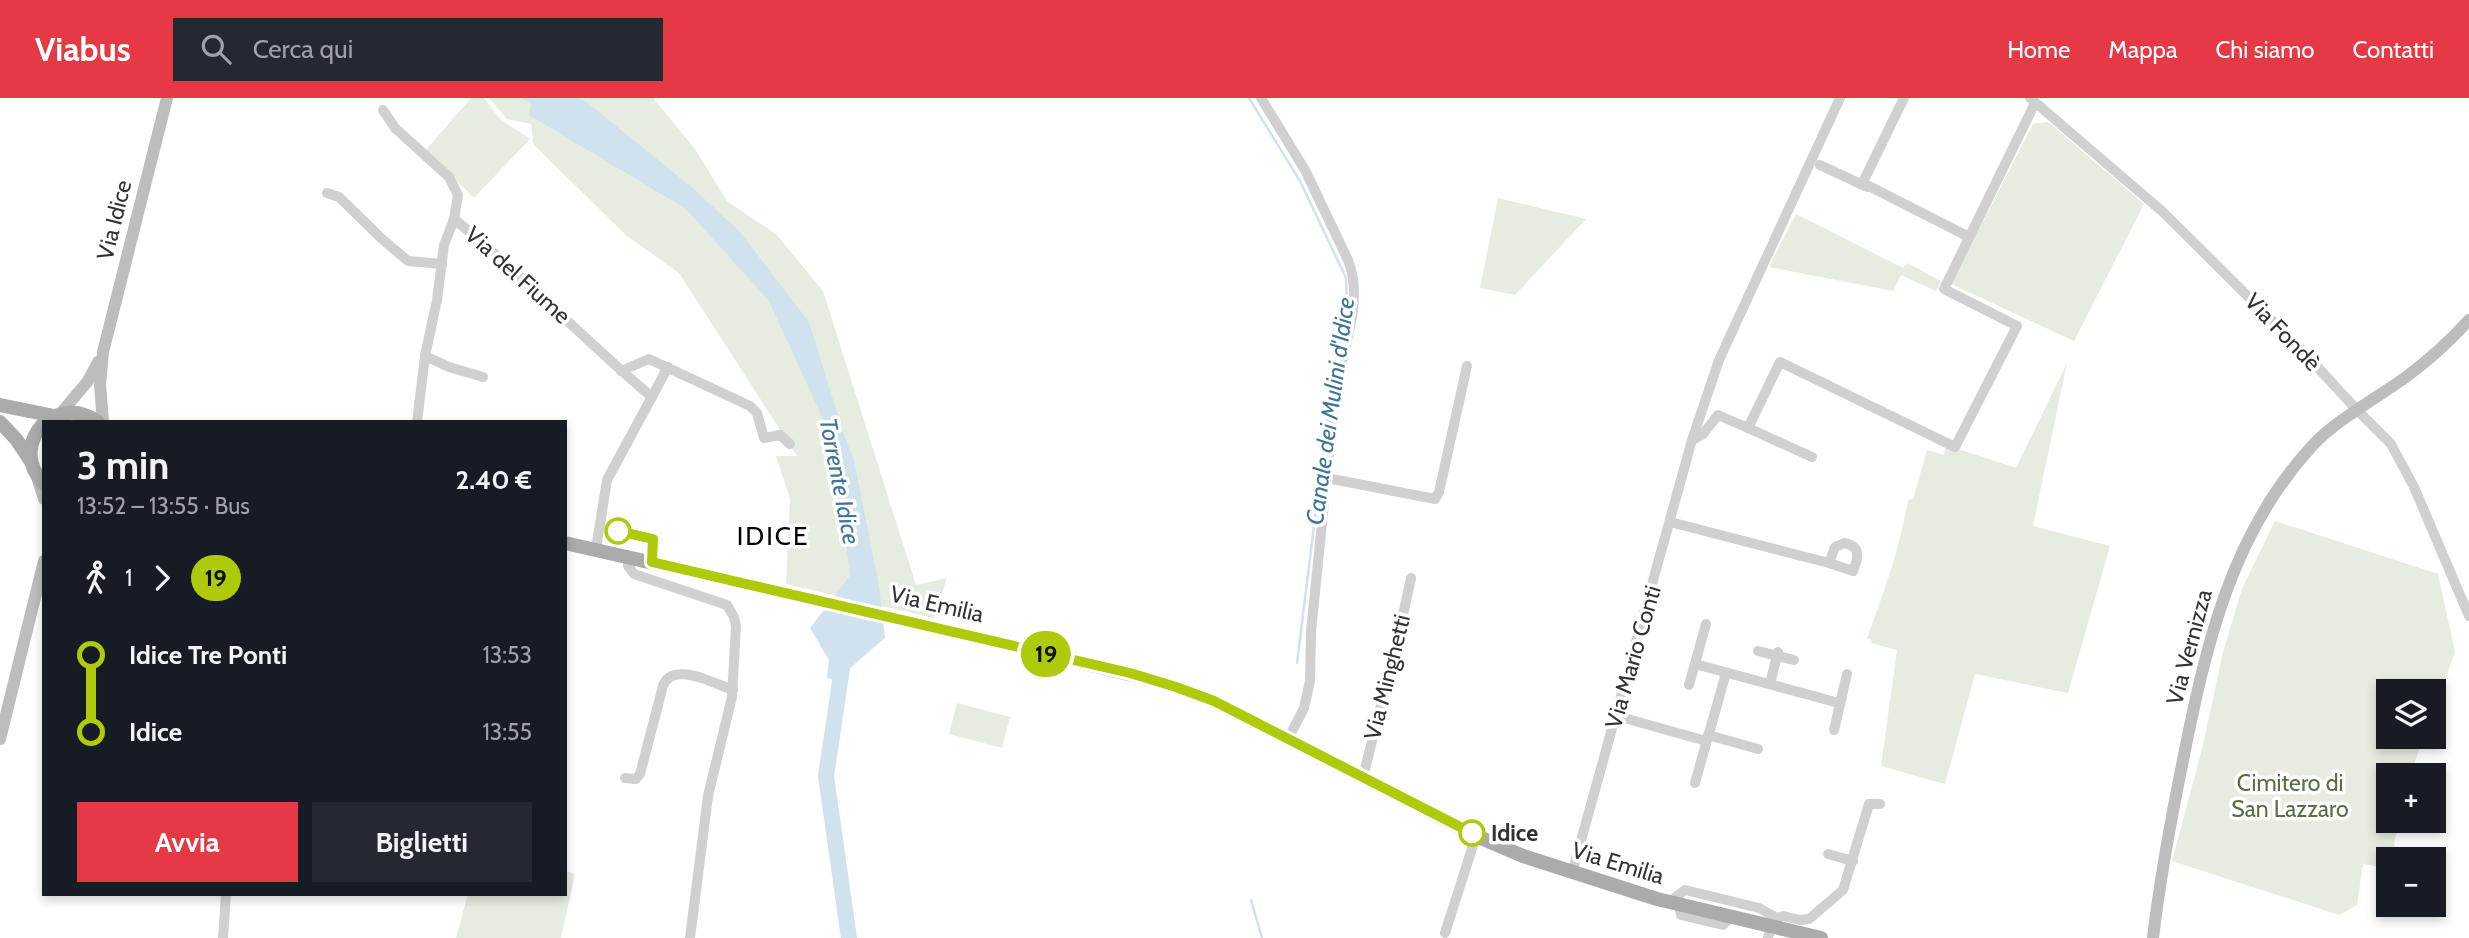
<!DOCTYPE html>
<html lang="it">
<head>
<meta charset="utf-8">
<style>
	:root { --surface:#171b24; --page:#242831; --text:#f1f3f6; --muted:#9ea1a6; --accent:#e63946 }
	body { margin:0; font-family:Cabin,sans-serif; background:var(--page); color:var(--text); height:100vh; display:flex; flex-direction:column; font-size:26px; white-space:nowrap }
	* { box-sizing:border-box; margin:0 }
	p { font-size:23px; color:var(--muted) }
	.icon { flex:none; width:38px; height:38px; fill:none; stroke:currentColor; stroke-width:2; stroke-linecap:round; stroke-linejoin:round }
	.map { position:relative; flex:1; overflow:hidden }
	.side { position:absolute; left:42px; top:322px; width:525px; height:476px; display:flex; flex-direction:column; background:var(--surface); border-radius:0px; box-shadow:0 4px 10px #0003 }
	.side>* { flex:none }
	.badge { padding:0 14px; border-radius:23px; font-size:24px; line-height:46px }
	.tools { position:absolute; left:2376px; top:581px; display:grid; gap:14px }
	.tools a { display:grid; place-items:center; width:70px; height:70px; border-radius:0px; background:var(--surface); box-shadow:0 4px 10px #0003; font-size:35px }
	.map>.badge { position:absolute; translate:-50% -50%; box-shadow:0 0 0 4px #fff }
	.legs { display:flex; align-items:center; gap:10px; height:77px; padding:0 35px; font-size:23px }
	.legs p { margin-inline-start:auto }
	.overview { display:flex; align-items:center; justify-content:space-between; height:119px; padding:0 35px }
	h1 { font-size:38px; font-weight:700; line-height:52px }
	.button { display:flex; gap:14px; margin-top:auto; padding:14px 35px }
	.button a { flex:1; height:80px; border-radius:0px; background:var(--accent); color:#fff; font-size:28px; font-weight:700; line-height:80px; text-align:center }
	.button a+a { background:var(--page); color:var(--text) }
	ul { padding:0 35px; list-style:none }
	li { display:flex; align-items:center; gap:24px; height:77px; font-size:26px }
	li i { display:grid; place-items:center; width:10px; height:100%; margin:0 9px; background:currentColor }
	li i::after { content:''; width:18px; height:18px; margin:-9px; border:5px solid; border-radius:50%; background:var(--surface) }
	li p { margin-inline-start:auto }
	li:first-child i { background:linear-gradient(#0000 50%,currentColor 0) }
	li:last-child i { background:linear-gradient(currentColor 50%,#0000 0) }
	header { display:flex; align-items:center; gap:42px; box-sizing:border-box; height:98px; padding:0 35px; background:var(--accent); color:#fff }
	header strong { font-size:33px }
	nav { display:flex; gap:38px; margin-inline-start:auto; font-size:24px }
	.search { width:490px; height:63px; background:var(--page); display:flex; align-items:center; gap:18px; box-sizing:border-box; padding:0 24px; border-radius:0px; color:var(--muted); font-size:26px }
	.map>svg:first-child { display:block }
	.green { fill:#e6ecdf }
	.water { fill:#cfe2ee }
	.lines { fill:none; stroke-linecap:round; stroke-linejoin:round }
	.stream { stroke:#cfe2ee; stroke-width:2.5 }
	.river { stroke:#cfe2ee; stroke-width:16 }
	.street { stroke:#d0d0d0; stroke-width:10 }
	.secondary { stroke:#bdbdbd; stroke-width:12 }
	.primary { stroke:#ababab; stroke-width:14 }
	.line-1-casing { stroke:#fff; stroke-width:16 }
	.line-1 { stroke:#afca0b; stroke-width:10 }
	.stop-1-dot { fill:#fff; stroke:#afca0b; stroke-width:3.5 }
	.labels { text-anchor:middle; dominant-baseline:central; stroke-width:7; stroke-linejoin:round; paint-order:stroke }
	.street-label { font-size:23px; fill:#333; stroke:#fff }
	.park-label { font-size:23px; fill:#56703f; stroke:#fff }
	.stop-label { font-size:23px; font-weight:bold; fill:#333; stroke:#fff; text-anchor:start }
	.water-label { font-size:24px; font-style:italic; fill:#3f7597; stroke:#fff }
	.quarter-label { font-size:26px; letter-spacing:2px; fill:#000; stroke:#fff }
</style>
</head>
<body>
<header>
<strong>Viabus</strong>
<div class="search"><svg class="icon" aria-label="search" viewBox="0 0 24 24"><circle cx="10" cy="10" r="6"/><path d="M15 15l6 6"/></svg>Cerca qui</div>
<nav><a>Home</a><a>Mappa</a><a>Chi siamo</a><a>Contatti</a></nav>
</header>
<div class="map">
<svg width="2469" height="840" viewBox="0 0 2469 840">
	<rect width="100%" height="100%" fill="#fff"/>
	<g class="green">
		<polygon points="471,0 484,0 500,21 530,41 474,100 426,52"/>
		<polygon points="489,0 653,0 695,51 727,103 776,136 823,193 916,487 947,480 934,520 786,486 790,401 776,358 797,358 679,175 626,137 533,46 531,26 507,21"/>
		<polygon points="2048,24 2144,106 2074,243 1951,186 2033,26"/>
		<polygon points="1498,100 1586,121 1515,197 1480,190"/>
		<polygon points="1796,116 1903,170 1907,165 1941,183 1936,193 1901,177 1893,193 1769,169"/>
		<path d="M2067,265l-34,163 77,20 -42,147 -93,-19 -30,110 -64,-18 16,-116 -26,-7 1,-3 -5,-2c17,-46 33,-90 41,-138l5,-1 14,-49 17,5 2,-10 70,23z"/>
		<polygon points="2275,423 2438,476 2455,554 2434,612 2434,593 2389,593 2389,639 2424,639 2410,677 2389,677 2389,723 2404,723 2395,739 2393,760 2389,761 2386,770 2363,766 2357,807 2339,817 2172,763 2202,651 2223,554 2242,491"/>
		<polygon points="957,605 1010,619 1002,650 949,636"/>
		<polygon points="565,773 575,776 561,840 456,840 468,796 565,796"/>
	</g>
	<polygon class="water" points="522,0 579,0 584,2 695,92 740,134 809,224 844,337 854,362 879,488 885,540 849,571 846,585 827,580 829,562 810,530 850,478 839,387 824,348 828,332 769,203 686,111 529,17 531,6"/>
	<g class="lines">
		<g class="stream">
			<polyline points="1249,0 1300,83 1346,180 1347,210 1337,242 1297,565"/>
			<polyline points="1251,802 1262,840"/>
		</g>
		<polyline class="river" points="843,564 826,678 849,840"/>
		<g class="street">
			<path d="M1261,0l44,72 43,90c17,43 -7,91 -13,134l-24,238 -1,49 -6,27 -16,31"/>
			<polyline points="1904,0 1864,82 1865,86 1969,139"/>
			<polyline points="2030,0 2163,114 2299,249 2357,312 2391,346 2414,389 2469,518"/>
			<path d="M383,12l12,18 54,49 9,18 -4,24c69,56 130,121 198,178"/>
			<polyline points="1820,67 1867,89"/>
			<polyline points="327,95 339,99 382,141 408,163 442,166"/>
			<polyline points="425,258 449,269 483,279"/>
			<polyline points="621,273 649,261 750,308 757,315 764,340 780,337 790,346"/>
			<polyline points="417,324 425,258 437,202 444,147 454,121"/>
			<polyline points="1748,330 1812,359"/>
			<polyline points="1692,342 1703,336 1718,317 1748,330 1780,264 1955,349 2017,228 1944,191 2035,5"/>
			<polyline points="1327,380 1435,401 1439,394 1467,268"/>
			<polyline points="1670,424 1829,465"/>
			<path d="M1844,445c17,3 15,14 9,28l-24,-8 6,-16z"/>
			<polyline points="596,451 607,382 668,269"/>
			<polyline points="628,459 628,468 634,476 727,507 734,519 736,528 732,599 708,698 690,840"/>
			<polyline points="1758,553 1794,562"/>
			<polyline points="1695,566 1839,605"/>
			<polyline points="1770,586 1778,554"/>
			<polyline points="1689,587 1706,526"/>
			<polyline points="1617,618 1706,643"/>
			<polyline points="1834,632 1847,576"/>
			<polyline points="1708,637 1758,651"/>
			<polyline points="1363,679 1398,540 1411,480"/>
			<path d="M625,680l11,1 4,-5 23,-88c9,-26 52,-2 70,4"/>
			<polyline points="1695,685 1726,575"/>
			<polyline points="1828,756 1853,763"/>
			<polyline points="1572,775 1692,342 1719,262 1840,0"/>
			<polyline points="1669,804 1685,792 1759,810 1777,820"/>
			<polyline points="1679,807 1681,817 1723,827 1731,819"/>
			<polyline points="1445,835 1476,738"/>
			<polyline points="223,840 226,796"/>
			<polyline points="1768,840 1771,828 1777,820 1783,818 1800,822 1809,821 1843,792 1869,706 1880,706"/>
		</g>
		<g class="secondary">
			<polyline points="61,315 88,283 98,264"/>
			<polyline points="103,324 100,287 103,254 167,0"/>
			<polyline points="37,379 44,401"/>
			<polyline points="0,641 44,463"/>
			<path d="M2153,840c7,-60 18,-119 30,-178 23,-115 48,-226 129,-314 24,-26 65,-48 94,-69 23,-17 44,-36 63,-57"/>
		</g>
		<g class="primary">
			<polyline points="0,307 54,318"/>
			<polyline points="0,324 16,341 30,362"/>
			<path d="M45,324c17,-12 35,-13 53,0"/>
			<path d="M44,325c-18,19 -18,42 0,61"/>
			<polyline points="565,445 934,529 1161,584 1214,603 1472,736 1523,758 1657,801 1821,840"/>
		</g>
	</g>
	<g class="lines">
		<g class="line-1-casing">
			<polyline id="line-1" points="618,433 653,441 652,464 1130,575 1176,589 1214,603 1472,735"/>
		</g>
		<use href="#line-1" class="line-1"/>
	</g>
	<g class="stop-1-dot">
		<circle cx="618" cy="433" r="12"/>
		<circle cx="1472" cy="735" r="12"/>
	</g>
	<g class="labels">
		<g class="street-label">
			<text transform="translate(114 122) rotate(-76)">Via Idice</text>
			<text transform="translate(518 177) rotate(42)">Via del Fiume</text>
			<text transform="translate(2283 234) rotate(46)">Via Fondè</text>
			<text transform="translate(937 506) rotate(13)">Via Emilia</text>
			<text transform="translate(2189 549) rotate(-75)">Via Vernizza</text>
			<text transform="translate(1633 559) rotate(-74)">Via Mario Conti</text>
			<text transform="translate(1387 579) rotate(-76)">Via Minghetti</text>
			<text transform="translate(1618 765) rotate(17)">Via Emilia</text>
		</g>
		<g class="park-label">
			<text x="2290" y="685">Cimitero di<tspan x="2290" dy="26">San Lazzaro</tspan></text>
		</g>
		<g class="stop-label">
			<text x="1491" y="735">Idice</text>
		</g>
		<g class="water-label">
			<text transform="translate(1330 313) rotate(-82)">Canale dei Mulini d'Idice</text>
			<text transform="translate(840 383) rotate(79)">Torrente Idice</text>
		</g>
		<g class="quarter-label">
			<text x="773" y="438">IDICE</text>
		</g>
	</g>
</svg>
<div class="tools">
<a><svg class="icon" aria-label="layers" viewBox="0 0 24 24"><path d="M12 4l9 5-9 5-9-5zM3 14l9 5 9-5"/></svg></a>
<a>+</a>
<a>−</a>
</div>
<b class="badge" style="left:1046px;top:556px;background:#afca0b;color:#111">19</b>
<section class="side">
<div class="overview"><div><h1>3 min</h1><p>13:52 – 13:55 · Bus</p></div><b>2.40 €</b></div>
<div class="legs"><svg class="icon" aria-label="walk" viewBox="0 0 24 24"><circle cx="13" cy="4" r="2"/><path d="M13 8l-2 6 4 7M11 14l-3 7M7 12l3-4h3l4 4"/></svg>1<svg class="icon" aria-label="forward" viewBox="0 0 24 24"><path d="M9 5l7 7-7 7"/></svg><b class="badge" style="background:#afca0b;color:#111">19</b></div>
<ul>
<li><i style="color:#afca0b"></i><b>Idice Tre Ponti</b><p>13:53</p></li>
<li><i style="color:#afca0b"></i><b>Idice</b><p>13:55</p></li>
</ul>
<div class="button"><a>Avvia</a><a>Biglietti</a></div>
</section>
</div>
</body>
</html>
